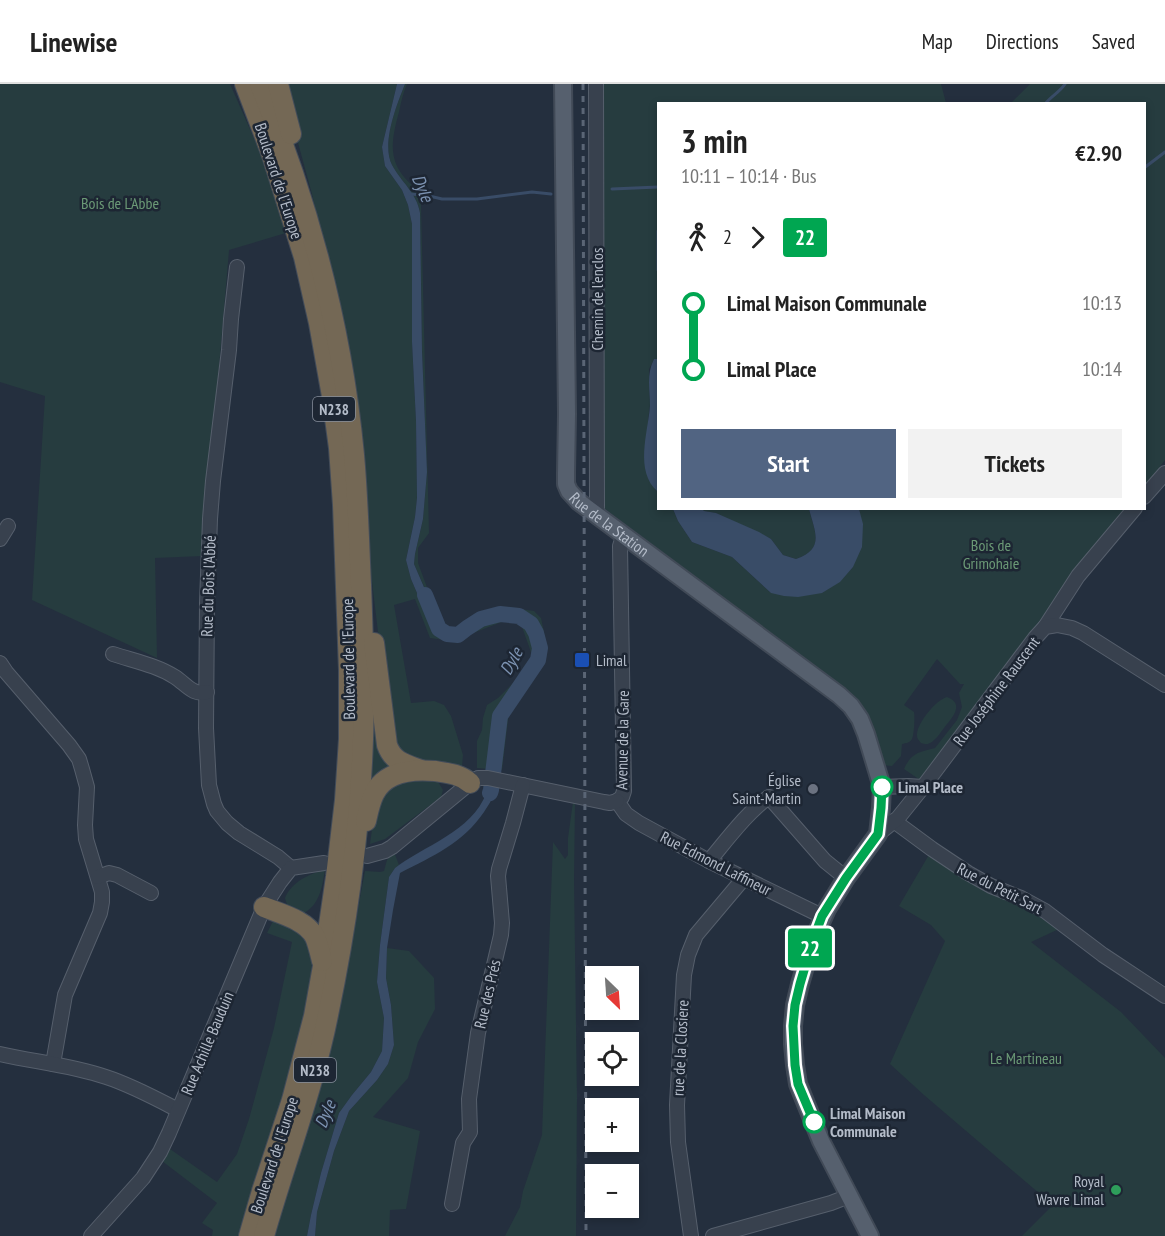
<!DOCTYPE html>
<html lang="en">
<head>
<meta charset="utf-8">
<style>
	:root { --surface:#fff; --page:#f2f2f2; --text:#222; --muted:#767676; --line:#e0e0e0; --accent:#516482 }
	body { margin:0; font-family:"PT Sans Narrow",sans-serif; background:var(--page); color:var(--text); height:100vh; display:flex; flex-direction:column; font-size:22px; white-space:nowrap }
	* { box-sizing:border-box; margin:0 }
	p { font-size:20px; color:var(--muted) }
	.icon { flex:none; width:33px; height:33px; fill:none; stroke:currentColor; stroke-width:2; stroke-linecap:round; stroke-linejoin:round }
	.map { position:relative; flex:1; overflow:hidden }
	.drawer { position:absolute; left:657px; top:18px; width:489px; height:408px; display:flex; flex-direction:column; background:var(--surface); border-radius:0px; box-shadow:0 3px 9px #0003 }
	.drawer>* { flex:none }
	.badge { padding:0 12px; border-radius:4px; font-size:21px; line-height:39px }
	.needle { width:39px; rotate:155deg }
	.controls { position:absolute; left:585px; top:882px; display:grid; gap:12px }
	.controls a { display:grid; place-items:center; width:54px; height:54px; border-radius:0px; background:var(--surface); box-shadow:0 3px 9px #0003; font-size:30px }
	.map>.badge { position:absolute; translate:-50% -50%; box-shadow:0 0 0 3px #fff }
	.legs { display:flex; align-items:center; gap:9px; height:66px; padding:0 24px; font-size:20px }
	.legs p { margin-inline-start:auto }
	.summary { display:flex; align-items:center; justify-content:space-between; height:102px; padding:0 24px }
	h1 { font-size:33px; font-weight:700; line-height:45px }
	.action { display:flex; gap:12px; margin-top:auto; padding:12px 24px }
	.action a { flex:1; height:69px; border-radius:0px; background:var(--accent); color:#fff; font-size:24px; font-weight:700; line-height:69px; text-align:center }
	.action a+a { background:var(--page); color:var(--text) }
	ul { padding:0 24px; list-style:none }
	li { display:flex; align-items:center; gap:21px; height:66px; font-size:22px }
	li i { display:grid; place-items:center; width:9px; height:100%; margin:0 8px; background:currentColor }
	li i::after { content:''; width:15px; height:15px; margin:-8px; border:4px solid; border-radius:50%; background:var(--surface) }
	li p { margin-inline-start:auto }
	li:first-child i { background:linear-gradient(#0000 50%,currentColor 0) }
	li:last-child i { background:linear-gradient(currentColor 50%,#0000 0) }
	header { display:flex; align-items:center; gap:36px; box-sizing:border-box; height:84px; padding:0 30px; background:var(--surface); border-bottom:2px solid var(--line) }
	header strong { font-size:28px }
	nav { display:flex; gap:33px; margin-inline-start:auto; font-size:21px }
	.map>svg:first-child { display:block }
	.green { fill:#263c3f }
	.water { fill:#394c67 }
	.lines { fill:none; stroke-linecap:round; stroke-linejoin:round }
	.stream { stroke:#394c67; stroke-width:3 }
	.river { stroke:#394c67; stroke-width:16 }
	.minor-casing { stroke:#565f6c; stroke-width:16 }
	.major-casing { stroke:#414a57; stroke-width:20 }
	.highway-casing { stroke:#434c59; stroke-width:22 }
	.minor { stroke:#38414e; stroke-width:14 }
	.major { stroke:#56606e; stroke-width:16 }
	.highway { stroke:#746855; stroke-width:20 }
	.rail { stroke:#5a6575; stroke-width:3; stroke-dasharray:6 6; stroke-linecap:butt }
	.line-1-casing { stroke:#fff; stroke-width:14 }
	.line-1 { stroke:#00a651; stroke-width:9 }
	.transit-dot { fill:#1a4fb4; stroke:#1d2633; stroke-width:2 }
	.stop-1-dot { fill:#fff; stroke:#00a651; stroke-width:3 }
	.worship-dot { fill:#6b7280; stroke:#1d2633; stroke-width:2 }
	.leisure-dot { fill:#2e9e5b; stroke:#1d2633; stroke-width:2 }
	.labels { text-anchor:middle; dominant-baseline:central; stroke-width:5; stroke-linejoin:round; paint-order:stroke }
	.shield { fill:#1d2633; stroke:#878f9c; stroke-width:1.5 }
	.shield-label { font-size:15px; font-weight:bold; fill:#b4bcc9 }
	.street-label { font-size:16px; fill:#b4bcc9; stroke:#1d2633 }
	.park-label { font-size:16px; fill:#6b9a76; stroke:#1d2633 }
	.poi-label { font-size:16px; fill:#b4bcc9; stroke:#1d2633; text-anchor:end }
	.stop-label { font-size:16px; font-weight:bold; fill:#b4bcc9; stroke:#1d2633; text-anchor:start }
	.water-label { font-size:18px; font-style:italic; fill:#7c92b1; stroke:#1d2633 }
</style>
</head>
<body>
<header>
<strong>Linewise</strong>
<nav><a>Map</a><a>Directions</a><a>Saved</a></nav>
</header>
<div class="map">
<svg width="1165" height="1152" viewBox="0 0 1165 1152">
	<rect width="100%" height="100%" fill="#242f3e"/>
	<g class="green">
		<polygon points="0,0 230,0 272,95 289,148 229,166 203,472 155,474 157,574 32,516 45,312 0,298"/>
		<path d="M282,0h115l-15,63 3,19 17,24 6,15 4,19v118l4,79 1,77 -2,19 -9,43 5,19 15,35h10l-22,-50 1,-10 8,-35 4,-47 -5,-121 -2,-138c-3,-20 -19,-31 -28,-48 -11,-21 5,-61 13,-81h2c-4,9 -6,18 -8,28 -10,36 -11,55 21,80l1,13 8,328 -11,15v15l17,46 13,19 9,1 49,-22 28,4 7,7 3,14 2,16 -4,13 -33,51 -7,58 -25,-2v-27l5,-11 1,-12 4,-13 11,-7 18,-18 8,-5 8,-20 -10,-28 -7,-8 -11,2 -51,20 -23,-3 -15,-39 -21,6 17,98 23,-2 10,4 7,11 12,39 -1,12 -52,-9 -10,-6 -10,-21 -50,-414 -28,-123z"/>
		<path d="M600,0h341l5,19 -288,1v255h-4l-5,10 1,36 -2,16 7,68 3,3v16l15,1 5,12 14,21 40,15 39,36h51l18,-12 13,-14 7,-52 -1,-6h267l-206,271 -16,-11c7,-16 15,-17 31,-21l22,-28 5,-13 -3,-14 5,-9h-4l-23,-25 -33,46 10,7c1,6 0,23 -2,27 -2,4 -6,4 -10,5l-1,12 -9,10 -11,-1 -16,-53 -9,-14 -251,-189 -3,-5z"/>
		<polygon points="1030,0 1165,0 1165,376 1145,402 1144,20 1010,20"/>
		<path d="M702,425h107c6,24 16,40 -13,50l-13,-4 -12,-16 -55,-26 -12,-2z"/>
		<polygon points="369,582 394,679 369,710"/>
		<path d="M947,613c19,7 4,22 -3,31 -4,5 -8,12 -14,15 -4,2 -5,1 -9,0 -3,-4 -4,-4 -4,-9 1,-12 19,-34 30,-37z"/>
		<polygon points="400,692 437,696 443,706 441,713 385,755 370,760 375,723 379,711"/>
		<polygon points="573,718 575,719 574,795 577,1014 576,1152 505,1152 520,1123 523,1107 542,1051 553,758 565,775 568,771 568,754"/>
		<path d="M394,768l5,13 -4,3 -6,9 -9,68 -3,37 7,36 -2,33 -11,21 -19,23 -13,18 -18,60 -10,42 -4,21h-32c13,-60 35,-117 52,-176 17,-62 26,-126 38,-189l15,1 4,-1 3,-11z"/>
		<polygon points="930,769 966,796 1061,844 1031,858 1121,928 1165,974 1165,1152 1022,1152 1053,1121 924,1011 890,980 945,857 931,841 899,822"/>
		<path d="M325,786c-3,17 -5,34 -21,43l-16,-5 -3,-10c7,-16 23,-24 40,-28z"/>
		<polygon points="273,837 287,839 298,843 313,865 311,891 300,953 241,1152 212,1152 213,1146 202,1139 217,1119 162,1077 170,1065 217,1098 237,1070 249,1035 274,944 292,858 267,849"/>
		<polygon points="387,864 409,867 434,894 435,925 418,958 408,994 373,1033 420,1047 406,1125 390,1126 389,1152 315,1152 317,1128 334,1067 349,1027 377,996 388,980 394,961 391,921 386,894"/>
	</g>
	<g class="water">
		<path d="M397,0h8c-8,20 -24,60 -13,81 9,17 25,28 28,48l2,138 5,121 -4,47 -8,35 -1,10 22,51 -10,-1 -15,-35 -5,-19 9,-43 2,-19 -1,-77 -4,-79v-118l-4,-19 -6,-15 -17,-24 -3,-19z"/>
		<path d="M654,275h4v133c-24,-21 -10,-59 -8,-86 0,-17 -4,-31 4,-47z"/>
		<path d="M673,425h29l2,2 12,2 43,19 12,7 12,16 13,4c29,-10 19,-27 13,-50h50l4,15 -1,23 -9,20 -13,15 -18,11 -24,4 -14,-1 -13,-3 -39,-36 -40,-15 -14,-21z"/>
		<path d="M489,701l7,1c-1,10 -7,18 -12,26 -21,31 -51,44 -84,61l-7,37 -6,38 -1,30 5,27 3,40 -6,19 -11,16 -28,31 -15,40 -17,61 -2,24h-8l4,-21 10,-42 18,-60 13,-18 19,-23 11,-21 2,-33 -7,-36 3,-37 9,-68 6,-9 4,-3c33,-23 79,-37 90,-80z"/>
	</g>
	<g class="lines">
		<g class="stream">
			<path d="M1045,20c6,-8 15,-12 20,-20"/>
			<polyline points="1144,84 1165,68"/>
			<polyline points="612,105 658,103"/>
			<polyline points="410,110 425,111 442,115 477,115 532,108 551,110"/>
			<polyline points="658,147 658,186"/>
		</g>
		<polyline class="river" points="425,511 439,545 447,550 458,551 467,544 481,535 500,530 519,532 531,540 536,549 540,564 538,576 500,632 491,706 490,709"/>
		<g class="minor-casing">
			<g id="minor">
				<polyline points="237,183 231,235 229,266 213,397 210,435 207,519 206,644 209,701 214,720 217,727 227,739 239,749 278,773 291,784"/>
				<polyline points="1144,413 1165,389"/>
				<polyline points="595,429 597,423 596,0"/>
				<polyline points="0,455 8,442"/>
				<polyline points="1045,543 1078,492 1135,424"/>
				<path d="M113,570c21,7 43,11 62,23 11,7 18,19 32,15"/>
				<polyline points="0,579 6,588 69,661 79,675 82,685 87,703 85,741 86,755 102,808 102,818 100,829 65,911 53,980"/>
				<polyline points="882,703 908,702 923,703"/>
				<polyline points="617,717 622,713 624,707 620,462 624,450"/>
				<polyline points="617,717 626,730 639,739 709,777 822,832"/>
				<polyline points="894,737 932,765 968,789 991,802 1021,814 1045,827 1103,871 1165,912"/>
				<polyline points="878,750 898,734 923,703 1035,554 1045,543 1057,541 1072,544 1083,549 1165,601"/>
				<polyline points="367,772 385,767 392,763 470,699 478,694 488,694 604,718 610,719 617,717"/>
				<path d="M709,777c16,-19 40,-51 60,-64l56,64 21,17"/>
				<polyline points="98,793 109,789 117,791 151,809"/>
				<path d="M0,970c35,8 71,11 106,23 25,8 49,21 72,33"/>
				<polyline points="452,1120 463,1059 470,1048 469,1015 478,949 501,851 502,839 498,792 499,785 513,739 523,701"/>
				<polyline points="91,1152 143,1094 160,1068 169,1049 264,823 280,798 291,784 324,779"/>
				<polyline points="691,1152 678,1058 677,1021 684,891 688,871 696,851 744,794"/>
				<polyline points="713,1152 831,1119 849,1112"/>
			</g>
		</g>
		<g class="major-casing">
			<g id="major">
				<path id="s1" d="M563,0l4,330 -1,59v11l3,7 10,11 260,193 12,11 9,13 6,15 16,53 -1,21 -3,26 -32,44 -19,31 -15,34 -12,41 -5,21 -2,21v18l2,21 3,19 8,20 15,37 49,95"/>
			</g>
		</g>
		<g class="highway-casing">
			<g id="highway">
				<polyline points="245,0 272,71 304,173 319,239 332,312 339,364 343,421 349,586 349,655 345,716 336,793 323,882 314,932 292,1016 262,1107 249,1152"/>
				<path d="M260,0c48,118 82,244 94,371 4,44 5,87 7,130 2,52 4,103 2,154 -3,92 -16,185 -35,276 -15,75 -43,147 -64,221"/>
				<polyline points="278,0 291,50"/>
				<path d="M374,559l13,102c6,17 18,19 34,25"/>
				<path d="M366,737c2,-9 4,-19 8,-27 11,-23 39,-25 61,-23 13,2 25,3 35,12"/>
				<path d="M264,823c17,7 42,13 51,30 3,7 5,16 7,24"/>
			</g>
		</g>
		<use href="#minor" class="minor"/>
		<use href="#major" class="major"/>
		<use href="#highway" class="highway"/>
		<polyline class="rail" points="583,0 586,1152"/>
	</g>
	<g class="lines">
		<g class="line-1-casing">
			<polyline id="line-1" points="814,1038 798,1000 795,981 793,942 795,921 800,900 812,859 822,832 846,794 878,750 881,724 882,703"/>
		</g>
		<use href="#line-1" class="line-1"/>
	</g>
	<rect class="transit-dot" x="574" y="568" width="16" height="16" rx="3"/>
	<g class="stop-1-dot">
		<circle cx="882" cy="703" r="10"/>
		<circle cx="814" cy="1038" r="10"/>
	</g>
	<circle class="worship-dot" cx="813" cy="705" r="6"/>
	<circle class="leisure-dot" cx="1116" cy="1106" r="6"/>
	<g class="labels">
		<g class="shield">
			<rect x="313" y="313" width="42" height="24" rx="4.5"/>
			<rect x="294" y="974" width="42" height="24" rx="4.5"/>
		</g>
		<g class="shield-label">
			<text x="334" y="325">N238</text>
			<text x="315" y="986">N238</text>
		</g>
		<g class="street-label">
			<text transform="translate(279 97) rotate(72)">Boulevard de l'Europe</text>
			<text transform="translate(597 215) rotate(-90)">Chemin de l'enclos</text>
			<text stroke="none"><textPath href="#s1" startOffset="460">Rue de la Station</textPath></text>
			<text transform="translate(208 502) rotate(-88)">Rue du Bois l'Abbé</text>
			<text transform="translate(348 575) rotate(-91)">Boulevard de l'Europe</text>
			<text transform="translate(996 607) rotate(-53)">Rue Joséphine Rauscent</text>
			<text transform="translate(622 656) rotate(-89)">Avenue de la Gare</text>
			<text transform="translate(716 779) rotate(27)">Rue Edmond Laffineur</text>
			<text transform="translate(1000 804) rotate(27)">Rue du Petit Sart</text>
			<text transform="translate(487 910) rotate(-77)">Rue des Prés</text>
			<text transform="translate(207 959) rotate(-67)">Rue Achille Bauduin</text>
			<text transform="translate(680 964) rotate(-87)">rue de la Closiere</text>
			<text transform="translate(274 1071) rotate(-72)">Boulevard de l'Europe</text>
		</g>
		<g class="park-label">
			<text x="120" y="119">Bois de L'Abbe</text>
			<text x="991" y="461">Bois de<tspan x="991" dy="18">Grimohaie</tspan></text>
			<text x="1026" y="974">Le Martineau</text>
		</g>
		<g class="poi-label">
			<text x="596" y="576" text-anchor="start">Limal</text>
			<text x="801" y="696">Église<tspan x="801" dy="18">Saint-Martin</tspan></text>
			<text x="1104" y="1097">Royal<tspan x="1104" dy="18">Wavre Limal</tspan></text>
		</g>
		<g class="stop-label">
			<text x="898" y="703">Limal Place</text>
			<text x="830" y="1029">Limal Maison<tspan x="830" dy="18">Communale</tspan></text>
		</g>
		<g class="water-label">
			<text transform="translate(423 104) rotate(67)">Dyle</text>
			<text transform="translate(511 577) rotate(-61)">Dyle</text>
			<text transform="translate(325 1030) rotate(-68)">Dyle</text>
		</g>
	</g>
</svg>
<div class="controls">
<a><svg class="needle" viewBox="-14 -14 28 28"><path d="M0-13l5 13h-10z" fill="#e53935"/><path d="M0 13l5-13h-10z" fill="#767676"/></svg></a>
<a><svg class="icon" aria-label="locate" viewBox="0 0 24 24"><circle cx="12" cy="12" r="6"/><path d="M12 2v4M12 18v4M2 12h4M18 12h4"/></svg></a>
<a>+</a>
<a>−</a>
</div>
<b class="badge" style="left:810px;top:864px;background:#00a651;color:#fff">22</b>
<section class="drawer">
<div class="summary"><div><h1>3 min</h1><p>10:11 – 10:14 · Bus</p></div><b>€2.90</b></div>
<div class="legs"><svg class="icon" aria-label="walk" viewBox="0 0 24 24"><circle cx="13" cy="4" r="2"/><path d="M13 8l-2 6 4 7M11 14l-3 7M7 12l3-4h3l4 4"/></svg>2<svg class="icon" aria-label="forward" viewBox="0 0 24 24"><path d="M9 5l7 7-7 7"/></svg><b class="badge" style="background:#00a651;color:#fff">22</b></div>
<ul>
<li><i style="color:#00a651"></i><b>Limal Maison Communale</b><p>10:13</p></li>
<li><i style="color:#00a651"></i><b>Limal Place</b><p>10:14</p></li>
</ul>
<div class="action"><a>Start</a><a>Tickets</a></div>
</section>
</div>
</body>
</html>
